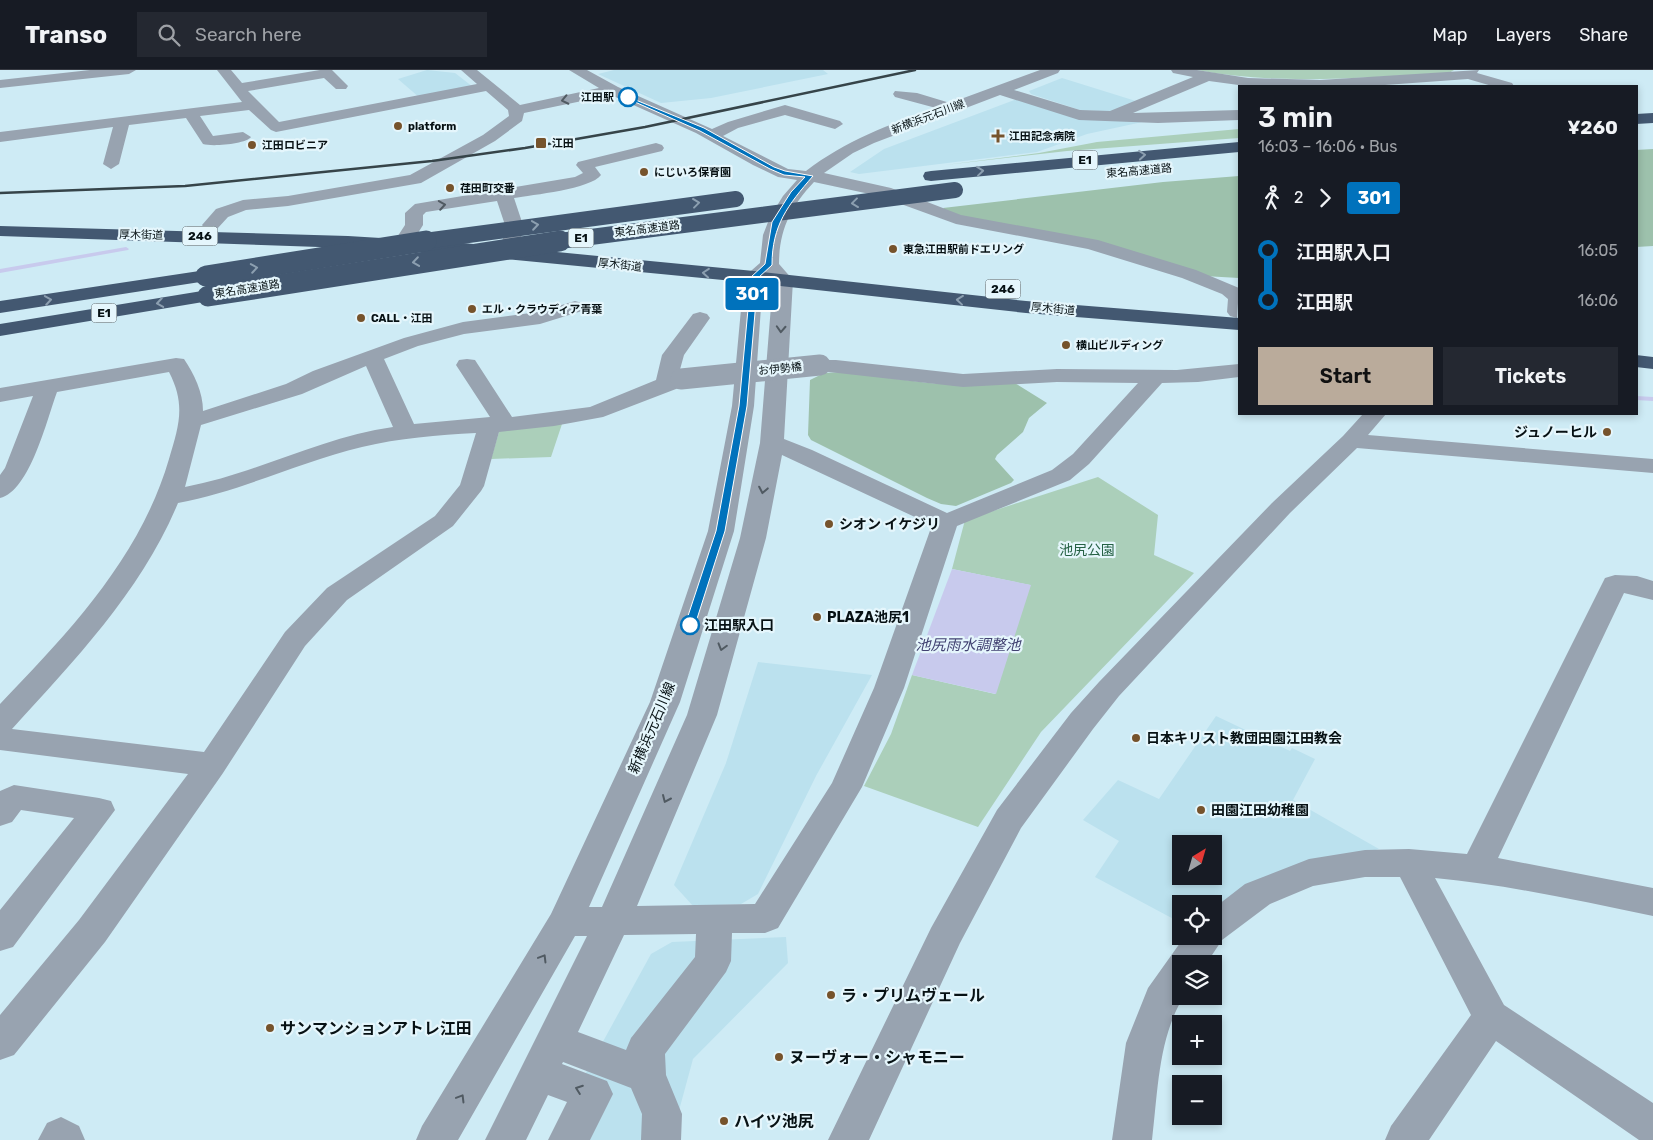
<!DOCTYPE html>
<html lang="en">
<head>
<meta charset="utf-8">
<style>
	:root { --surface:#171b24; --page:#242831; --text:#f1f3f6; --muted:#9ea1a6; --line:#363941; --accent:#baab9b }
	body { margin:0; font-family:Rubik,"Noto Sans JP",sans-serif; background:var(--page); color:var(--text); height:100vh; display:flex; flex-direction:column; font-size:19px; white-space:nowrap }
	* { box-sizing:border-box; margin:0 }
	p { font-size:16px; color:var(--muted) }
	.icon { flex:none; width:28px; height:28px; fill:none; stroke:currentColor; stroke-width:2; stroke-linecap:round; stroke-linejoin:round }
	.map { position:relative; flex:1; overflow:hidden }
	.details { position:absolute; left:1238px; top:15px; width:400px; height:330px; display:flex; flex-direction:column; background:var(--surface); border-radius:0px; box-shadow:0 2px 8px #0003 }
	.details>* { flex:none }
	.badge { padding:0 10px; border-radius:4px; font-size:18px; line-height:32px }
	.needle { width:32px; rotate:37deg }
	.tools { position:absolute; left:1172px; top:765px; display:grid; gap:10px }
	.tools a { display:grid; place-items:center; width:50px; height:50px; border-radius:0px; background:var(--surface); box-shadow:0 2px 8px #0003; font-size:25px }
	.map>.badge { position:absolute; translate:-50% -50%; box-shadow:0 0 0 2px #fff }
	.legs { display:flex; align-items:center; gap:8px; height:55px; padding:0 20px; font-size:16px }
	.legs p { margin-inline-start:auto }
	.head { display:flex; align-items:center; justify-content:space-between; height:85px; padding:0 20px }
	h1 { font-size:28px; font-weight:600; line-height:38px }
	.action { display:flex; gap:10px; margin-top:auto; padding:10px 20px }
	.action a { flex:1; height:58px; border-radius:0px; background:var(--accent); color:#111; font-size:20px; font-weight:600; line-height:58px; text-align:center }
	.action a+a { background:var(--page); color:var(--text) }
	ul { padding:0 20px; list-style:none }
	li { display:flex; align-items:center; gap:18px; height:50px; font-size:19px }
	li i { display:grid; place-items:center; width:8px; height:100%; margin:0 6px; background:currentColor }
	li i::after { content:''; width:12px; height:12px; margin:-6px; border:4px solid; border-radius:50%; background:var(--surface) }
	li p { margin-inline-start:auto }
	li:first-child i { background:linear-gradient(#0000 50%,currentColor 0) }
	li:last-child i { background:linear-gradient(currentColor 50%,#0000 0) }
	header { display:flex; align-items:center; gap:30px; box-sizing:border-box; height:70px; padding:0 25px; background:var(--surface); border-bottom:1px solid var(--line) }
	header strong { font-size:24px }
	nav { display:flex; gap:28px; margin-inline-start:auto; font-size:18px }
	.search { width:350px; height:45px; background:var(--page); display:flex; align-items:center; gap:12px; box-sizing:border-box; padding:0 18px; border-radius:0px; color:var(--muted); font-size:19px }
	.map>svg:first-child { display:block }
	.built { fill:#bbe1ee; fill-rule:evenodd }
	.green { fill:#abcfba }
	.forest { fill:#9dc1ac }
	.water { fill:#c8caed }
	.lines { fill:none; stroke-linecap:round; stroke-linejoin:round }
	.stream { fill:#c8caed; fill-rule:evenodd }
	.minor { fill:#98a3b0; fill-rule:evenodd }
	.highway { fill:#435871; fill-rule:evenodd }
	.rail { stroke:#364449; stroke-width:2.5 }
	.minor-bridge { stroke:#98a3b0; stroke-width:21 }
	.highway-bridge-far1 { stroke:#435871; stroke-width:16 }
	.highway-bridge { stroke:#435871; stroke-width:21 }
	.oneway { stroke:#505a62 }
	.oneway2 { stroke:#8c9fb0 }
	.line-1 { fill:#0072bc; stroke:#fff }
	.stop-1-dot { fill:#fff; stroke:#0072bc; stroke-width:2.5 }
	.poi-dot { fill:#76532c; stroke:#e5f6fc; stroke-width:2 }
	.labels { text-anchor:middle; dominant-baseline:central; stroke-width:4.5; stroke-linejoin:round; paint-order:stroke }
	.far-stop-label { font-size:11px; font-weight:bold; fill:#071114; stroke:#e5f6fc; text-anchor:end }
	.far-street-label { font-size:11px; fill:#071114; stroke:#e5f6fc }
	.far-poi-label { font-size:11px; font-weight:bold; fill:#071114; stroke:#e5f6fc; text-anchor:start }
	.shield { fill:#e5f6fc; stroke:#4a565a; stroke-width:1 }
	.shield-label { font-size:12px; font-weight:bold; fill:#071114 }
	.poi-label { font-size:14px; font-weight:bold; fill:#071114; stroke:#e5f6fc; text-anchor:start }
	.park-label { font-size:14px; fill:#256144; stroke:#e5f6fc }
	.stop-label { font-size:14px; font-weight:bold; fill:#071114; stroke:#e5f6fc; text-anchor:start }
	.street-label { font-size:14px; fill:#071114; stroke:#e5f6fc }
	.water-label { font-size:15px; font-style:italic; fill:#424272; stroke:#e5f6fc }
	.near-poi-label { font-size:16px; font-weight:bold; fill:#071114; stroke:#e5f6fc; text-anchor:start }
</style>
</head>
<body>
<header>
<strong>Transo</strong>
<div class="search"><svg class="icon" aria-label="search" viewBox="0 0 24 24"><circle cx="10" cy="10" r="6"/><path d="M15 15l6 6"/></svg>Search here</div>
<nav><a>Map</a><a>Layers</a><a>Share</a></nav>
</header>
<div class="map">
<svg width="1653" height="1070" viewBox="0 0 1653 1070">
	<rect width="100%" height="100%" fill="#ceebf5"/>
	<g class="built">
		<polygon points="427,0 455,3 473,17 420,28 398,9"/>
		<polygon points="614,0 823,0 828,4 711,28 661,33 598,4"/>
		<polygon points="1062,8 1139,32 1117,42 1080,40 1031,24 1029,21"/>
		<polygon points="1017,29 1076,48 1147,51 1087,64 1037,82 859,104 850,102 884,79"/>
		<polygon points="758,592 872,605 816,706 758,824 741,834 693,836 674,815 726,693"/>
		<path d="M1216,646l74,35 2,-3 23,11 -22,41 86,49 -100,25 -65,32v-2h-33v19l-86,-46 24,-36 -36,-21 35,-40 41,19zM1181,774h33v32h-33z"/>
		<polygon points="786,867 788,893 693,989 671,1070 549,1070 651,884 672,872"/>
	</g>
	<g class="green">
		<path d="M1197,0h257l-5,3c-85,4 -169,13 -252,-3z"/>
		<polygon points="1239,59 1239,68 1067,81 945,95 1039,83 1097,72"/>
		<polygon points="563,351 551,387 491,389 501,355"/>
		<polygon points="1098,407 1158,445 1154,485 1194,503 1041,662 978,757 864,716 891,664 912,605 995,624 1030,515 952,499 965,450"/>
	</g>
	<g class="forest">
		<polygon points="1653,79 1653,176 1636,177 1636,80"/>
		<polygon points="1239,106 1239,208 1204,206 947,144 943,138 1163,112"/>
		<polygon points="841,302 929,313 970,316 1013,312 1047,333 1029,348 1023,362 997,385 995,389 1014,410 1011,413 956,436 941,434 927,428 811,370 808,365 810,310 824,303"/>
	</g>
	<polygon class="water" points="952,499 1031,515 996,624 912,605"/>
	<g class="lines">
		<g class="stream">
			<polygon points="126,177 129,179 128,180 0,203 0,199"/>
			<polygon points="1636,326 1653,327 1653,331 1636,330"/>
		</g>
		<g class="minor">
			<polygon points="90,0 136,0 129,4 0,18 0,10"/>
			<path d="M217,0h14l11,13 78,-13h12l16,16 -2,3h-10l-12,-11 -76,13 31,31 198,-38 -16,-14h16l43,35 79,-17 -30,-18h18l31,17 94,42 16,-7 57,-17 55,16 3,3 -8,5 -50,-14 -47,13 -15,8 65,33 18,2c39,-30 84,-47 130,-63l-41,-11 -2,-3 2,-3 22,2 33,10 90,-33h20l-2,3 -44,17 66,20 30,1 83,-34 -20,-4 -2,-3h26l51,8 72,2 159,-10 -2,3 35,10 2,3h-22l-24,-7 -97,7h-125l-37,-5 -76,32 106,-3v10l-81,3 -79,-3 -79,-25 -126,48 -21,10 -29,20 67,15 70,27 137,25 98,30 43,18 -2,30 -7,-2 -3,-4 1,-13 -6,-5 -40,-16 -94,-29 -132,-25 -77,-28 -65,-14c-23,24 -35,48 -35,82l14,16 -9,159 28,11 135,63 105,-43 21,-16 65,-71 -81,-1 -94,5 -143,-16 -8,-1 -3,-5 3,-5h24l127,14 94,-5 120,1 62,-6v13l-41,5 -36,1 -73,81 -19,16 -113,46 -53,162 -42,99 -84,141 -13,5h-33l-1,28 -5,11 -61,82 1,21 16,39 -1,26h-40l1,-26 -11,-26 -68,-26 -1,2 45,17 6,13 -23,46h-42l19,-38 -19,-7 -22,45h-41l102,-204h-12l-117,204h-42l6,-14 129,-212 99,-212 58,-171 24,-125 12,-129 16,-14 3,-28 7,-18 13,-21 14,-16 -19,-3 -25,-12 -57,-32 -85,-38 -87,18 -2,8 -27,20 -74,42 -133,23 -42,4 -18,7 -11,12h-12l-3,-4 14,-16 27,-9 45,-4 122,-21 73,-40 26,-19 -1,-6 -22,-19 -210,41 -5,-2 -22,-20 -49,6 13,20 30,-4 8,5c-5,7 -39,10 -48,7l-17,-26 -57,7 -10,39 -8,5 -8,-5 10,-37 -113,15v-10l242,-30zM768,205l5,6 -13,162 -20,95 -53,177 -85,192h-13l91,-205 54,-171 20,-125 9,-127zM782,385l150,70 -58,163 -42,95 -77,121 -118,2 80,-191 49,-177zM696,864l-1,23 -64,81 -5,12 -48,-18 46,-97z"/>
			<path d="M656,73l6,2 2,3 -2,3 -67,16 6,8c-10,14 -69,20 -87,23l8,24 -1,19c-7,10 -15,18 -28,15l-2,-4 12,-13 1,-17 -7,-21 -71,11 -3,3v10l-15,24h-14l-2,-4 13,-20v-12l10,-9 160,-27 8,-4 -7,-8 2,-3z"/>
			<path d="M575,231l7,2 3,4 -3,4 -42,13 -76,10 -46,12 -34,13 30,65 76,-7 -34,-52 3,-5 8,-1 8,1 37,57 78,-10 66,-27 6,-25 31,-41 7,-2 7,2 3,4 -26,37 -5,18 10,1 3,5 -3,5 -86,33 -49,9 -55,6 -15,54 -3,5 -28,35 -106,74 -42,46 -82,127 -118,169 -91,113 -14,5v-45l79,-95 109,-146 -188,-24v-46c69,-72 140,-146 169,-245 10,-34 17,-54 0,-87l-112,20c-10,27 -27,99 -57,106v-23l5,-7 28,-72 -33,6v-14l176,-30 8,1c10,15 19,33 19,52l83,-27 27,-13 91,-33 59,-16 75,-10zM366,296l27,61c-72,10 -137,47 -208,60l16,-62 101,-31zM476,363l-16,52 -25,31 -108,72 -42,44 -81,120 -192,-23c63,-69 130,-139 166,-226 64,-12 121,-41 184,-56 37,-9 76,-12 114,-14z"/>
			<polygon points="1363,344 1386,344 1368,365 1653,389 1653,403 1357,378 1290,443 1119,626 1093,659 1021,758 960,873 869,1070 828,1070 931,858 997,740 1071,643 1099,612 1272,433 1343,366"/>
			<path d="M1615,505l22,1 16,5v19l-29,-7 -126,265 155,30v28c-73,-15 -144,-31 -218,-38l69,127 149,98v37h-14l-143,-99 -67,99h-44l6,-14 80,-111 -71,-138h-35l-52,9 -43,18 -48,36 -16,24h-25v32h3c-26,42 -26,96 -32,144h-40l14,-97 22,-55 37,-52h29v-28l31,-24 64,-25 56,-9 44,-1 58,5 138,-276z"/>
			<polygon points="14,715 99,728 111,731 115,740 13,877 0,881 0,840 74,748 21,740 12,752 0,756 0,721"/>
			<polygon points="61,1047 79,1056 85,1070 38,1070 47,1053"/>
		</g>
		<g class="highway">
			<polygon points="1653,43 1653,53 1636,54 1636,44"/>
			<polygon points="1239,72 1239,82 931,111 925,110 923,106 925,102 931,101"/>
			<polygon points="0,156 348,166 463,173 754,201 1026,231 1239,248 1239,260 1026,243 754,213 463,185 348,178 0,166"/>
			<polygon points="206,200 213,202 216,206 213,210 0,243 0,231"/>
			<polygon points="208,220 215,222 218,226 215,230 0,266 0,254"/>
			<polygon points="1636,285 1653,287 1653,299 1636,297"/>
		</g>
		<polyline class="rail" points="0,123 185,116 432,91 525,78 645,57 915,0"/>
		<polyline class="minor-bridge" points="681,309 820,295"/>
		<g class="highway-bridge-far1">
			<polyline points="417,172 736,129"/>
			<polyline points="552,172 955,120"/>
		</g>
		<g class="highway-bridge">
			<polyline points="206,206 426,171"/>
			<polyline points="208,226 560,171"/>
		</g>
	</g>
	<defs><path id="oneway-chevron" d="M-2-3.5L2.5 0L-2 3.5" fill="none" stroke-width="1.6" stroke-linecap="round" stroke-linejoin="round" transform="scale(1.25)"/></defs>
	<g class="oneway">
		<use href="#oneway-chevron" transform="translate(565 30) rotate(168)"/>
		<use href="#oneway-chevron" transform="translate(442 135) rotate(-9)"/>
		<use href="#oneway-chevron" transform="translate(781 259) rotate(93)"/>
		<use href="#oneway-chevron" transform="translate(763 420) rotate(101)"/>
		<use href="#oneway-chevron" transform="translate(722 577) rotate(106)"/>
		<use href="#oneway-chevron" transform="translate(666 729) rotate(114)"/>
		<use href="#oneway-chevron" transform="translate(543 888) rotate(-59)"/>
		<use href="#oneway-chevron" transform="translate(579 1019) rotate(-160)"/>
		<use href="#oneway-chevron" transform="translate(461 1028) rotate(-59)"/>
	</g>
	<g class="oneway2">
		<use href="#oneway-chevron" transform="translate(1142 85) rotate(-5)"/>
		<use href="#oneway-chevron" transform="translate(980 101) rotate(-6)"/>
		<use href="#oneway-chevron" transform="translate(696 133) rotate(-7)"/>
		<use href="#oneway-chevron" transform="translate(855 133) rotate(173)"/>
		<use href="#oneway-chevron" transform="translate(535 155) rotate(-8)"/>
		<use href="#oneway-chevron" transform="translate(416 192) rotate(172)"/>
		<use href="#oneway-chevron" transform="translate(254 198) rotate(-9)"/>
		<use href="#oneway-chevron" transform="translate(706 203) rotate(-175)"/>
		<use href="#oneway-chevron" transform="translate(48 230) rotate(-9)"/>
		<use href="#oneway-chevron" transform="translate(960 230) rotate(-174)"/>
		<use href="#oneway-chevron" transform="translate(160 233) rotate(171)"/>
	</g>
	<path class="line-1" d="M626,26l78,32 70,39 11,4 28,5c-25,29 -41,49 -41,89l-14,13 -11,128 -22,125 -30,94 -5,3 -5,-3 31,-94 23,-125 12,-129 14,-13 7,-42 19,-30 14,-15 -21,-2 -14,-6 -70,-38 -74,-33z"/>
	<g class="stop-1-dot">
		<circle cx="628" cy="27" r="9"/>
		<circle cx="690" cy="555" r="9"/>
	</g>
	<g class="poi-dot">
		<circle cx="398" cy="56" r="5"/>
		<path d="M995.5 58.5h5v5h5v5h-5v5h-5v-5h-5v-5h5z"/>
		<rect x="535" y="67" width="12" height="12" rx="2.5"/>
		<circle cx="252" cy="75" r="5"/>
		<circle cx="644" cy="102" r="5"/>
		<circle cx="450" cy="118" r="5"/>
		<circle cx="893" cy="179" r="5"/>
		<circle cx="472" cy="239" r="5"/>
		<circle cx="361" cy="248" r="5"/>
		<circle cx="1066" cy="275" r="5"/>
		<circle cx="1607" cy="362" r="5"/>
		<circle cx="829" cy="454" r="5"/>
		<circle cx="817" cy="547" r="5"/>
		<circle cx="1136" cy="668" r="5"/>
		<circle cx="1201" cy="740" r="5"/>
		<circle cx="831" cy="925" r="5"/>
		<circle cx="270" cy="958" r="5"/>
		<circle cx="779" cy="987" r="5"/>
		<circle cx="724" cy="1051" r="5"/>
	</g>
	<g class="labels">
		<g class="far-stop-label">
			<text x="614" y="27">江田駅</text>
		</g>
		<g class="far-street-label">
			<text transform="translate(928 47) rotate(-21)">新横浜元石川線</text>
			<text transform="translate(1139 101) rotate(-5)">東名高速道路</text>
			<text transform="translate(647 159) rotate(-7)">東名高速道路</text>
			<text transform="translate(141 165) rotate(1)">厚木街道</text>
			<text transform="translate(620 195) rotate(6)">厚木街道</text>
			<text transform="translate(247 219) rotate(-9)">東名高速道路</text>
			<text transform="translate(1053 239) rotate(5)">厚木街道</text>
			<text transform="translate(780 299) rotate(-6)">お伊勢橋</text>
		</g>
		<g class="far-poi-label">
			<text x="408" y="56">platform</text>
			<text x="1009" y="66">江田記念病院</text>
			<text x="552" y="73">江田</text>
			<text x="262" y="75">江田ロビニア</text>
			<text x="654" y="102">にじいろ保育園</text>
			<text x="460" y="118">荏田町交番</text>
			<text x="903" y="179">東急江田駅前ドエリング</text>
			<text x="482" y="239">エル・クラウディア青葉</text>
			<text x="371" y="248">CALL・江田</text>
			<text x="1076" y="275">横山ビルディング</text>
		</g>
		<g class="shield">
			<rect x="1072.5" y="80.5" width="25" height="19" rx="4"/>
			<rect x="182.5" y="156.5" width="35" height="19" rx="4"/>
			<rect x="568.5" y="158.5" width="25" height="19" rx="4"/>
			<rect x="985.5" y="209.5" width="35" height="19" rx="4"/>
			<rect x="91.5" y="233.5" width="25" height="19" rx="4"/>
		</g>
		<g class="shield-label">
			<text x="1085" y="90">E1</text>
			<text x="200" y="166">246</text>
			<text x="581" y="168">E1</text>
			<text x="1003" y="219">246</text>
			<text x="104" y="243">E1</text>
		</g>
		<g class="poi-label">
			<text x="1597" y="362" text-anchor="end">ジュノーヒル</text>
			<text x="839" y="454">シオン イケジリ</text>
			<text x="827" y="547">PLAZA池尻1</text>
			<text x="1146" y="668">日本キリスト教団田園江田教会</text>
			<text x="1211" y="740">田園江田幼稚園</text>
		</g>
		<g class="park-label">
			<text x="1087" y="480">池尻公園</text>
		</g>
		<g class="stop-label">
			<text x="704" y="555">江田駅入口</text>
		</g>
		<g class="street-label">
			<text transform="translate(652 658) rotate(-67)">新横浜元石川線</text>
		</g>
		<g class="water-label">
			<text x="968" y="575">池尻雨水調整池</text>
		</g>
		<g class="near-poi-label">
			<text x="841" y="925">ラ・プリムヴェール</text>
			<text x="280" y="958">サンマンションアトレ江田</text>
			<text x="789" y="987">ヌーヴォー・シャモニー</text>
			<text x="734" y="1051">ハイツ池尻</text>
		</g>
	</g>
</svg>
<div class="tools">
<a><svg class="needle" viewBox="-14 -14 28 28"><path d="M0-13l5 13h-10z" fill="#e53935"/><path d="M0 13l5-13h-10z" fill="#9ea1a6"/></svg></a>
<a><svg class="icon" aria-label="locate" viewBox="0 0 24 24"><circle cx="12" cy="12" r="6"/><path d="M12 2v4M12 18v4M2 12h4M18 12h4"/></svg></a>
<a><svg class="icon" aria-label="layers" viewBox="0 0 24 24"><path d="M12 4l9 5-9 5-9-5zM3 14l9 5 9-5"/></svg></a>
<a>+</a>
<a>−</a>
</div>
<b class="badge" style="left:752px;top:224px;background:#0072bc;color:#fff">301</b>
<section class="details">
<div class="head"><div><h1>3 min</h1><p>16:03 – 16:06 · Bus</p></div><b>¥260</b></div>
<div class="legs"><svg class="icon" aria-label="walk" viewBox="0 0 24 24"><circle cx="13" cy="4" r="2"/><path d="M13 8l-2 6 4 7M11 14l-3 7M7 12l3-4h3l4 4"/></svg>2<svg class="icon" aria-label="forward" viewBox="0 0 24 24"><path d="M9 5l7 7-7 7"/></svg><b class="badge" style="background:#0072bc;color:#fff">301</b></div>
<ul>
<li><i style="color:#0072bc"></i><b>江田駅入口</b><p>16:05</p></li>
<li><i style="color:#0072bc"></i><b>江田駅</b><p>16:06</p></li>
</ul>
<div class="action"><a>Start</a><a>Tickets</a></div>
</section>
</div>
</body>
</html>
